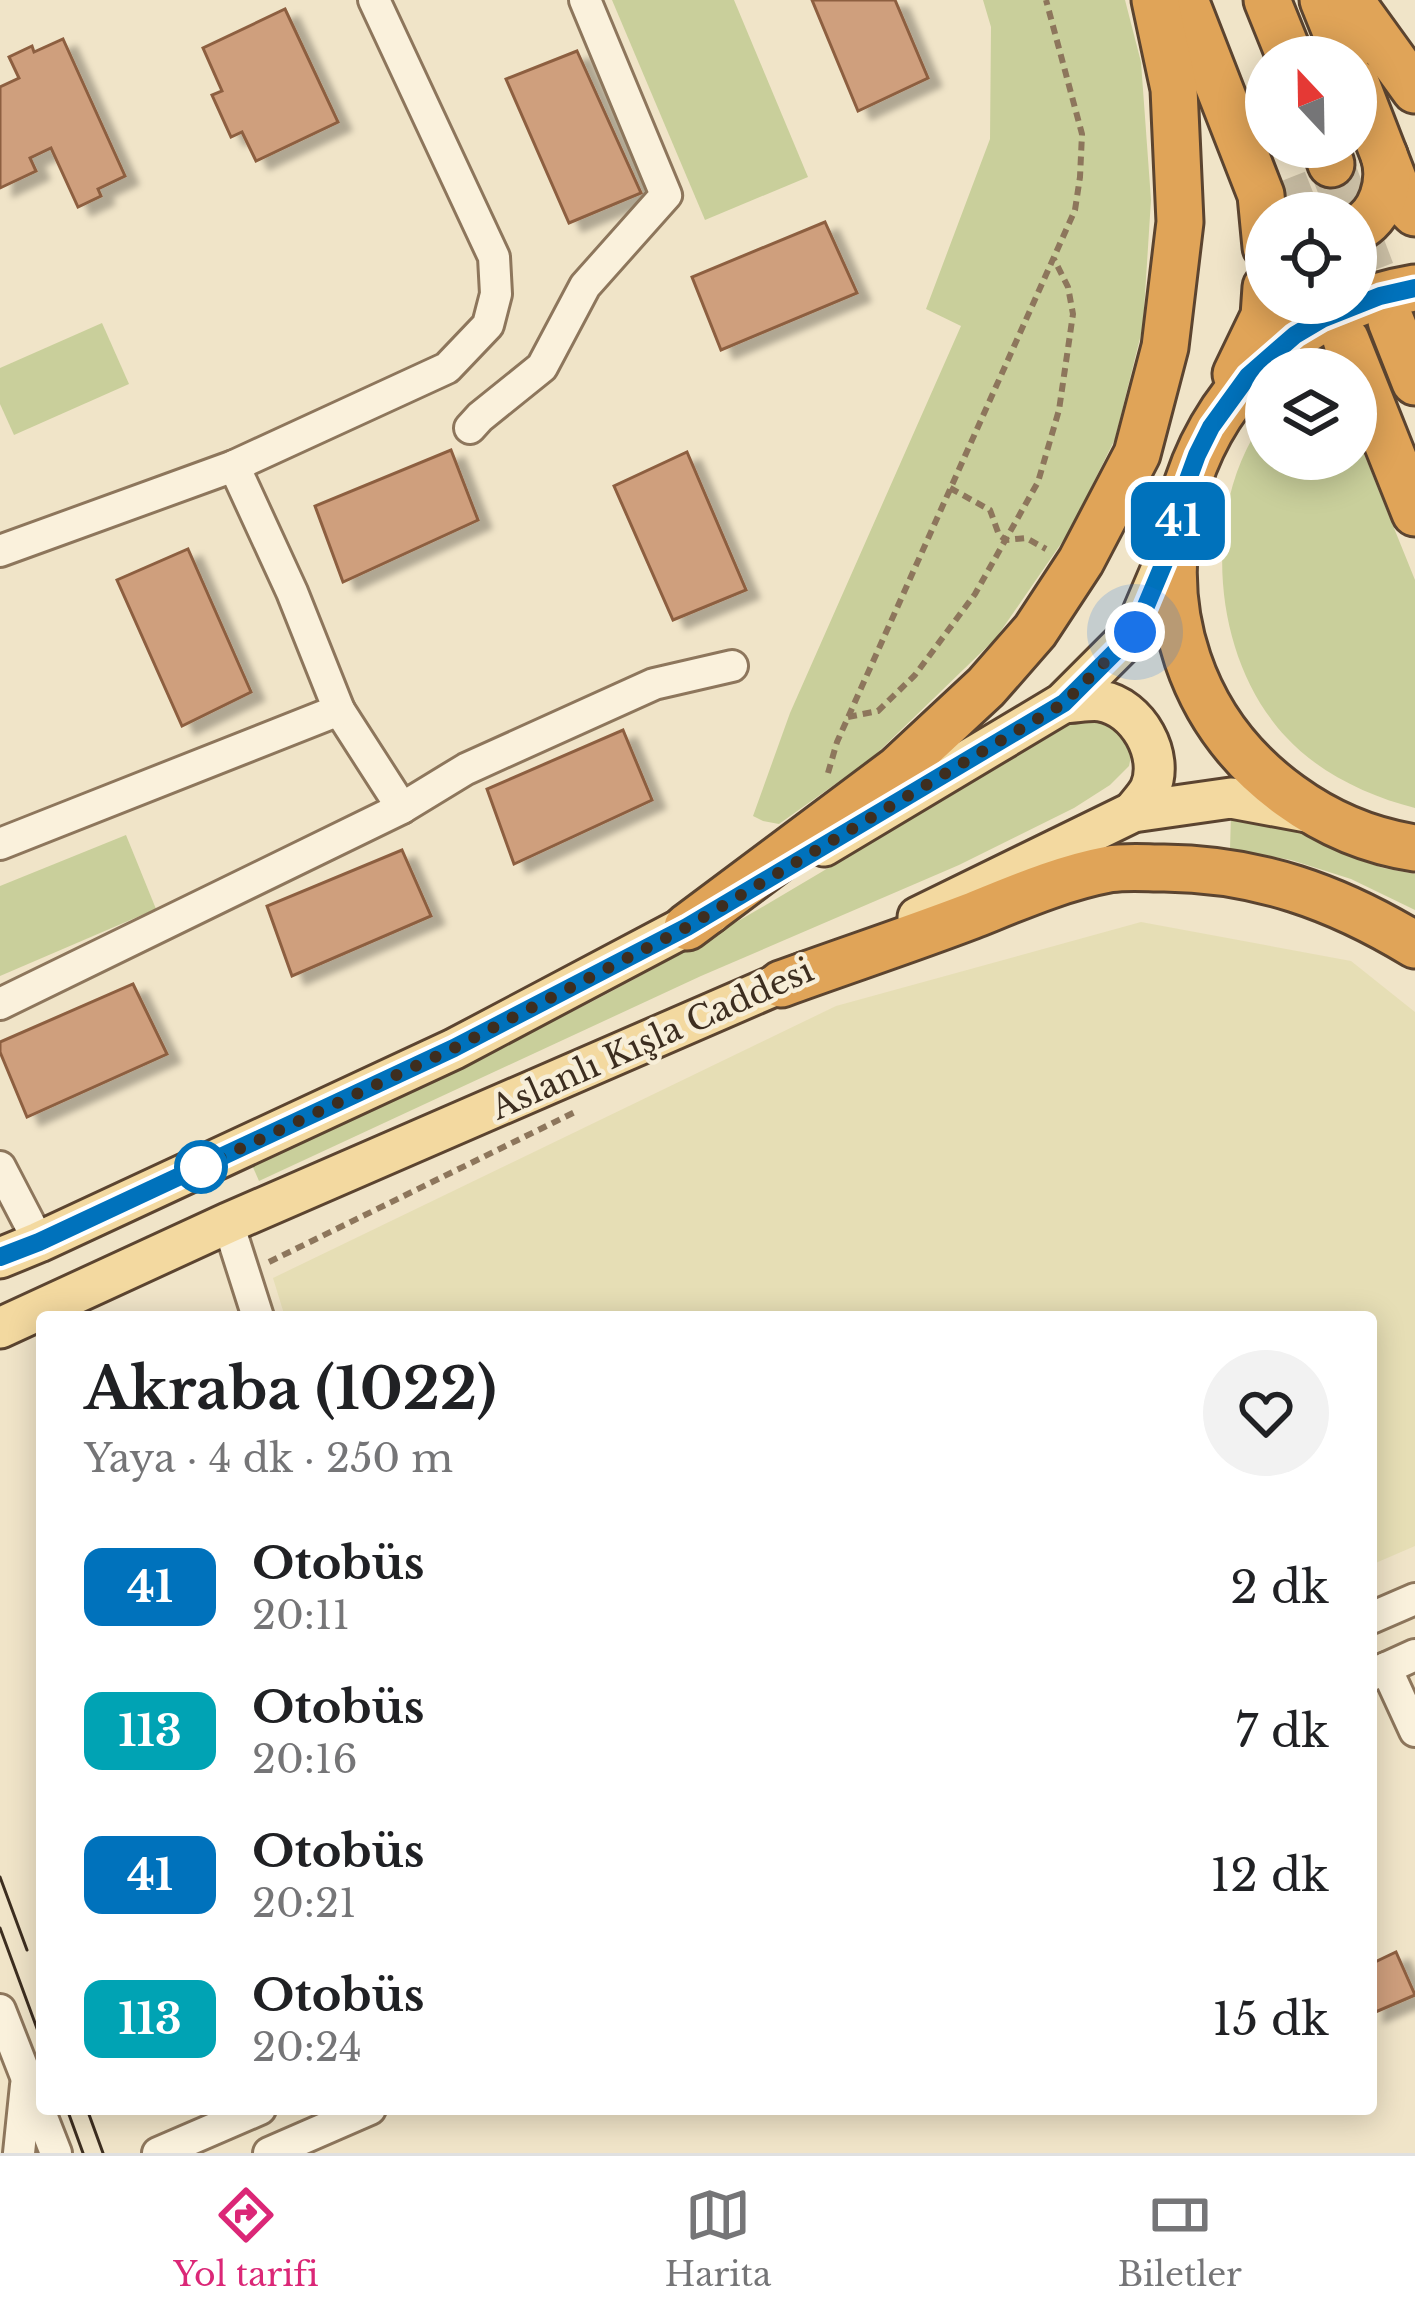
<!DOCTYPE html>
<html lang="tr">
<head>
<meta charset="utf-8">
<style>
	:root { --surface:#fff; --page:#f2f2f2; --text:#202124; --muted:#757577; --line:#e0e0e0; --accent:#db2777 }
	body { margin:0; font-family:"Libre Baskerville",serif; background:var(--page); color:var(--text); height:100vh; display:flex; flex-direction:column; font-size:45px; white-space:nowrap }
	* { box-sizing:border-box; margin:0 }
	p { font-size:39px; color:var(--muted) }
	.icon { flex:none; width:66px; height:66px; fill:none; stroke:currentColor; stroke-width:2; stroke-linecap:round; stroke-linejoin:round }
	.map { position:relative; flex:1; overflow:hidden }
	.sheet { position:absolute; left:36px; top:1311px; width:1341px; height:804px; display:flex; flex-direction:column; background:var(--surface); border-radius:12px; box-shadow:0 6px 30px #0003 }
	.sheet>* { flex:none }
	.badge { padding:0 24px; border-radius:18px; font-size:42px; line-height:78px }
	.needle { width:78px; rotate:338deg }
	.fabs { position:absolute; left:1245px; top:36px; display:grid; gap:24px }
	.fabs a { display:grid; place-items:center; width:132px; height:132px; border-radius:50%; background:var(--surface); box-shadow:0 6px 30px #0003; font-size:60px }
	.you { position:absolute; width:60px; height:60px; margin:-30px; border:9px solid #fff; border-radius:50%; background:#1a73e8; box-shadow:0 0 0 18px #1a73e833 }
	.map>.badge { position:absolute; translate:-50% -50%; box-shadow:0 0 0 6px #fff }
	.round { display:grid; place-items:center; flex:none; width:126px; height:126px; border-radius:63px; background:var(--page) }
	.headline { display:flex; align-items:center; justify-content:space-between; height:204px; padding:0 48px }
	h1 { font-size:57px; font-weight:700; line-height:90px }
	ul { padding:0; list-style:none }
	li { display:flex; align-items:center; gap:36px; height:144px; padding:0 48px }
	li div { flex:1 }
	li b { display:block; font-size:45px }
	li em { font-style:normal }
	li .badge { min-width:132px; font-weight:700; text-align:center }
	.dock { display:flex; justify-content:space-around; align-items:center; height:168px; border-top:3px solid var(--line); background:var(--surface); font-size:33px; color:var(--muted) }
	.dock a { display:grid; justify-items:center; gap:6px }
	.dock .active { color:var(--accent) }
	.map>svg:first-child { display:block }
	.farmland { fill:#e6deb5 }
	.green { fill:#c9cf9b }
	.building { fill:#cf9f7d; stroke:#8d5f41; stroke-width:3; filter:url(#shadow) }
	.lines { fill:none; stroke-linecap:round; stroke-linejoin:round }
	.highway-tunnel { stroke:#ccc0a6; stroke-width:45; stroke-dasharray:45 22; stroke-linecap:butt }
	.minor-casing { stroke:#8d765c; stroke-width:36 }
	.major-casing { stroke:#5b4430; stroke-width:45 }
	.highway-casing { stroke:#5b4430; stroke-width:51 }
	.path { stroke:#8d765c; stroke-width:6; stroke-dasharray:9 6; stroke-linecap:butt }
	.minor { stroke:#faf1dc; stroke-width:30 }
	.major { stroke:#f3d9a0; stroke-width:39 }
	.highway { stroke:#e0a458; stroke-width:45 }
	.tram { stroke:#3d2e20; stroke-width:3 }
	.line-casing { stroke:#fff; stroke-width:27 }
	.line { stroke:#0072bc; stroke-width:18 }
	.walk { stroke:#3d2e20; stroke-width:12; stroke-dasharray:0 21.6 }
	.stop-dot { fill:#fff; stroke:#0072bc; stroke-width:6 }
	.labels { text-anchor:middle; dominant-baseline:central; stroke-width:9; stroke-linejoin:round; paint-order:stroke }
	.street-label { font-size:33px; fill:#3d2e20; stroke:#f7eed8 }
</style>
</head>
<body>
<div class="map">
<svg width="1415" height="2153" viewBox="0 0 1415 2153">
	<defs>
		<filter id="shadow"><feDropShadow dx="13" dy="8" stdDeviation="3" flood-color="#0004"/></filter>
	</defs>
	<rect width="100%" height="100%" fill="#f0e4c8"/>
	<polygon class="farmland" points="1141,922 1351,961 1415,1012 1415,1546 1371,1565 1371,1317 285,1317 273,1278 836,1006"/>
	<g class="green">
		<polygon points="612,0 734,0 808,177 705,220"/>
		<polygon points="983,0 1125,0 1141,62 1151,200 1143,326 1115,439 1069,532 996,638 872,758 779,824 763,821 753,816 790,713 961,326 926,309 990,139 991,27"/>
		<polygon points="102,323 129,384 14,435 0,404 0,368"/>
		<path d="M1266,417v42h90v-25l59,146v228c-47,-12 -96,-35 -129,-71 -76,-81 -86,-231 -20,-320z"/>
		<path d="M1105,715l28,31 -4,20 -19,19 -36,23 -115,57 -258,111 -442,205 -7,-16c115,-54 231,-108 345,-166 161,-84 315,-183 471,-277z"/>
		<polygon points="1231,815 1290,826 1351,857 1383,868 1415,874 1415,910 1351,879 1291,860 1230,849"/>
		<polygon points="126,835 156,909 0,976 0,886"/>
	</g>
	<g class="building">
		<polygon points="812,0 895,0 928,78 858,111"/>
		<polygon points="285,9 338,122 256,161 242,132 231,137 212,95 222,91 203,48"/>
		<polygon points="63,39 125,176 98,189 101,196 78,207 51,148 30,158 36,171 0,188 0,87 19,78 9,57 32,46 34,52"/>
		<polygon points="577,51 641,193 569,223 506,79"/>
		<polygon points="825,222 857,293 721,350 692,277"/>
		<polygon points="451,450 478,520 343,582 315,506"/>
		<polygon points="687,452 746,590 673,620 614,486"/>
		<polygon points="188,549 251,692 182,726 117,580"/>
		<polygon points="623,730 652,800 514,864 487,789"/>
		<polygon points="402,850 431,916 292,976 267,906"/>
		<polygon points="133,984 167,1054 27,1117 0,1052 0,1042"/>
		<polygon points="1396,1952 1415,1995 1371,2014 1371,1964"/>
	</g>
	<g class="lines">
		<g class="highway-tunnel">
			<polyline points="1331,164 1350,213"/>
			<polyline points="1284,180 1297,213"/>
			<polyline points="1356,229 1391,321"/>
		</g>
		<g class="minor-casing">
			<g id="minor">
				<polyline points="470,428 480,417 542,367 585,286 666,195 585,0"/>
				<polyline points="0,551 234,466 447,368 488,325 496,294 494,257 374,0"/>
				<polyline points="339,710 402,808"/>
				<polyline points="0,844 339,710 292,592 234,466"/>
				<polyline points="0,1004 402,808 466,769 654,684 732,666"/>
				<polyline points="0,1167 39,1242"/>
				<polyline points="228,1223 258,1317"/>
				<polyline points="1371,1618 1415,1599"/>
				<polyline points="1386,1668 1415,1731"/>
				<polyline points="1371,1675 1415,1655"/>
				<polyline points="0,2010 56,2153"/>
				<polyline points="19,2153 26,2085"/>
				<polyline points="158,2153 260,2109"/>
				<polyline points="269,2153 370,2109"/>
			</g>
		</g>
		<g class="major-casing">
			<g id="major">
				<path d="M1063,703c12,0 27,-4 38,-2 37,6 64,55 49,88 -4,8 -12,16 -17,23"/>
				<polyline points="824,846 1063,703 1135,631 1172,544"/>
				<polyline points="918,917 1133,812 1231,798 1312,813"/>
				<polyline points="0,1258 39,1242 454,1049 711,913"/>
				<polyline points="0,1328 228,1223 806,972"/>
			</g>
		</g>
		<g class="highway-casing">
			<g id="highway">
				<polyline points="1185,0 1261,195 1266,247"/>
				<polyline points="1267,0 1290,57"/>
				<polyline points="1323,0 1346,57"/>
				<polyline points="1350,0 1415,90"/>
				<polyline points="1356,83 1401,199 1415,213"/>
				<polyline points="1325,147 1331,164"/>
				<path d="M1356,229c26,-13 36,-47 28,-74"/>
				<path d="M1415,288c-248,42 -331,359 -125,508 37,27 79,45 125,52"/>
				<polyline points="1391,321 1415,382"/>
				<polyline points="1346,340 1415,513"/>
				<polyline points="1236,374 1264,316 1266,287"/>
				<polyline points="687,927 898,769 986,687 1035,631 1081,561 1137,454 1165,347 1180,222 1174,89 1155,0"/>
				<path d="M781,984c63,-23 127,-44 190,-68 45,-18 90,-38 138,-47 18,-3 38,-1 55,-1 94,1 172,29 251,77"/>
			</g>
		</g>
		<g class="path">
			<polyline points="950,488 990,510 999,535 1006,540 1026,538 1046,549"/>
			<polyline points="848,717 878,711 915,675 975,594 1038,482 1059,410 1073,314 1068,287 1054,259"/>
			<polyline points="828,773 837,742 1075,210 1080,177 1082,134 1046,0"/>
			<polyline points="269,1262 575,1112"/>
		</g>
		<use href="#minor" class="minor"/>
		<use href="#major" class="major"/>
		<use href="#highway" class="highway"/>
		<g class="tram">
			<polyline points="0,1877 27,1950"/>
			<polyline points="0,1928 42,2042"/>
			<polyline points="67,2109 83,2153"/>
			<polyline points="87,2109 103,2153"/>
		</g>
	</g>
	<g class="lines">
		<g class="line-casing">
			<polyline id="line" points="0,1257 39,1242 454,1048 687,927 1064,703 1135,632 1174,539 1182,496 1197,455 1211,427 1248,376 1295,335 1322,319 1380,296 1415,288"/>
		</g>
		<use href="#line" class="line"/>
		<polyline class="walk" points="201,1167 454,1048 687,927 1064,703 1135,632"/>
	</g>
	<circle class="stop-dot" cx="201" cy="1167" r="24"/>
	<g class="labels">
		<g class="street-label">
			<text transform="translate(652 1039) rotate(-24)">Aslanlı Kışla Caddesi</text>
		</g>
	</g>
</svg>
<div class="fabs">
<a><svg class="needle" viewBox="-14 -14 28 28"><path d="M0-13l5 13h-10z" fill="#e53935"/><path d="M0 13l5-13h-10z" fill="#757577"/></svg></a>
<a><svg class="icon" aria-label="locate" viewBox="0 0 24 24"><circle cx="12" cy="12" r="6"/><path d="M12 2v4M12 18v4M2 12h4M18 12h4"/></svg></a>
<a><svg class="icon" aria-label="layers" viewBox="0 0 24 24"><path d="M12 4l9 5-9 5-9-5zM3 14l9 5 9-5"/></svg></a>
</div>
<div class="you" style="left:1135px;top:632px"></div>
<b class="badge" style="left:1178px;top:521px;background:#0072bc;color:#fff">41</b>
<section class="sheet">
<div class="headline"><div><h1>Akraba (1022)</h1><p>Yaya · 4 dk · 250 m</p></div><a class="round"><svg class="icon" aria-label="heart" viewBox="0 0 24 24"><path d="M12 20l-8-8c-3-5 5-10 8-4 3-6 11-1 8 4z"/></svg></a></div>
<ul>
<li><span class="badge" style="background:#0072bc;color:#fff">41</span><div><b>Otobüs</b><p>20:11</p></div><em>2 dk</em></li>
<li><span class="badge" style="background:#00a3b4;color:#fff">113</span><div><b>Otobüs</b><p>20:16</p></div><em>7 dk</em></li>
<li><span class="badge" style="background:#0072bc;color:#fff">41</span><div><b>Otobüs</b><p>20:21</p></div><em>12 dk</em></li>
<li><span class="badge" style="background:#00a3b4;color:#fff">113</span><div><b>Otobüs</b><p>20:24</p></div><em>15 dk</em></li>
</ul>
</section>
</div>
<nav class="dock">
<a class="active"><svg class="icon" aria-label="directions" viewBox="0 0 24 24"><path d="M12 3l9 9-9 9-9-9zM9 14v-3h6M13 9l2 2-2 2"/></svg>Yol tarifi</a>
<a><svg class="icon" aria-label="map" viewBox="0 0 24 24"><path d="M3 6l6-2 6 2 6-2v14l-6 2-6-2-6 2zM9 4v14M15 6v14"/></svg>Harita</a>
<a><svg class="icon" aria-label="tickets" viewBox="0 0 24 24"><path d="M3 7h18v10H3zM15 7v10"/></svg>Biletler</a>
</nav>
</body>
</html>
